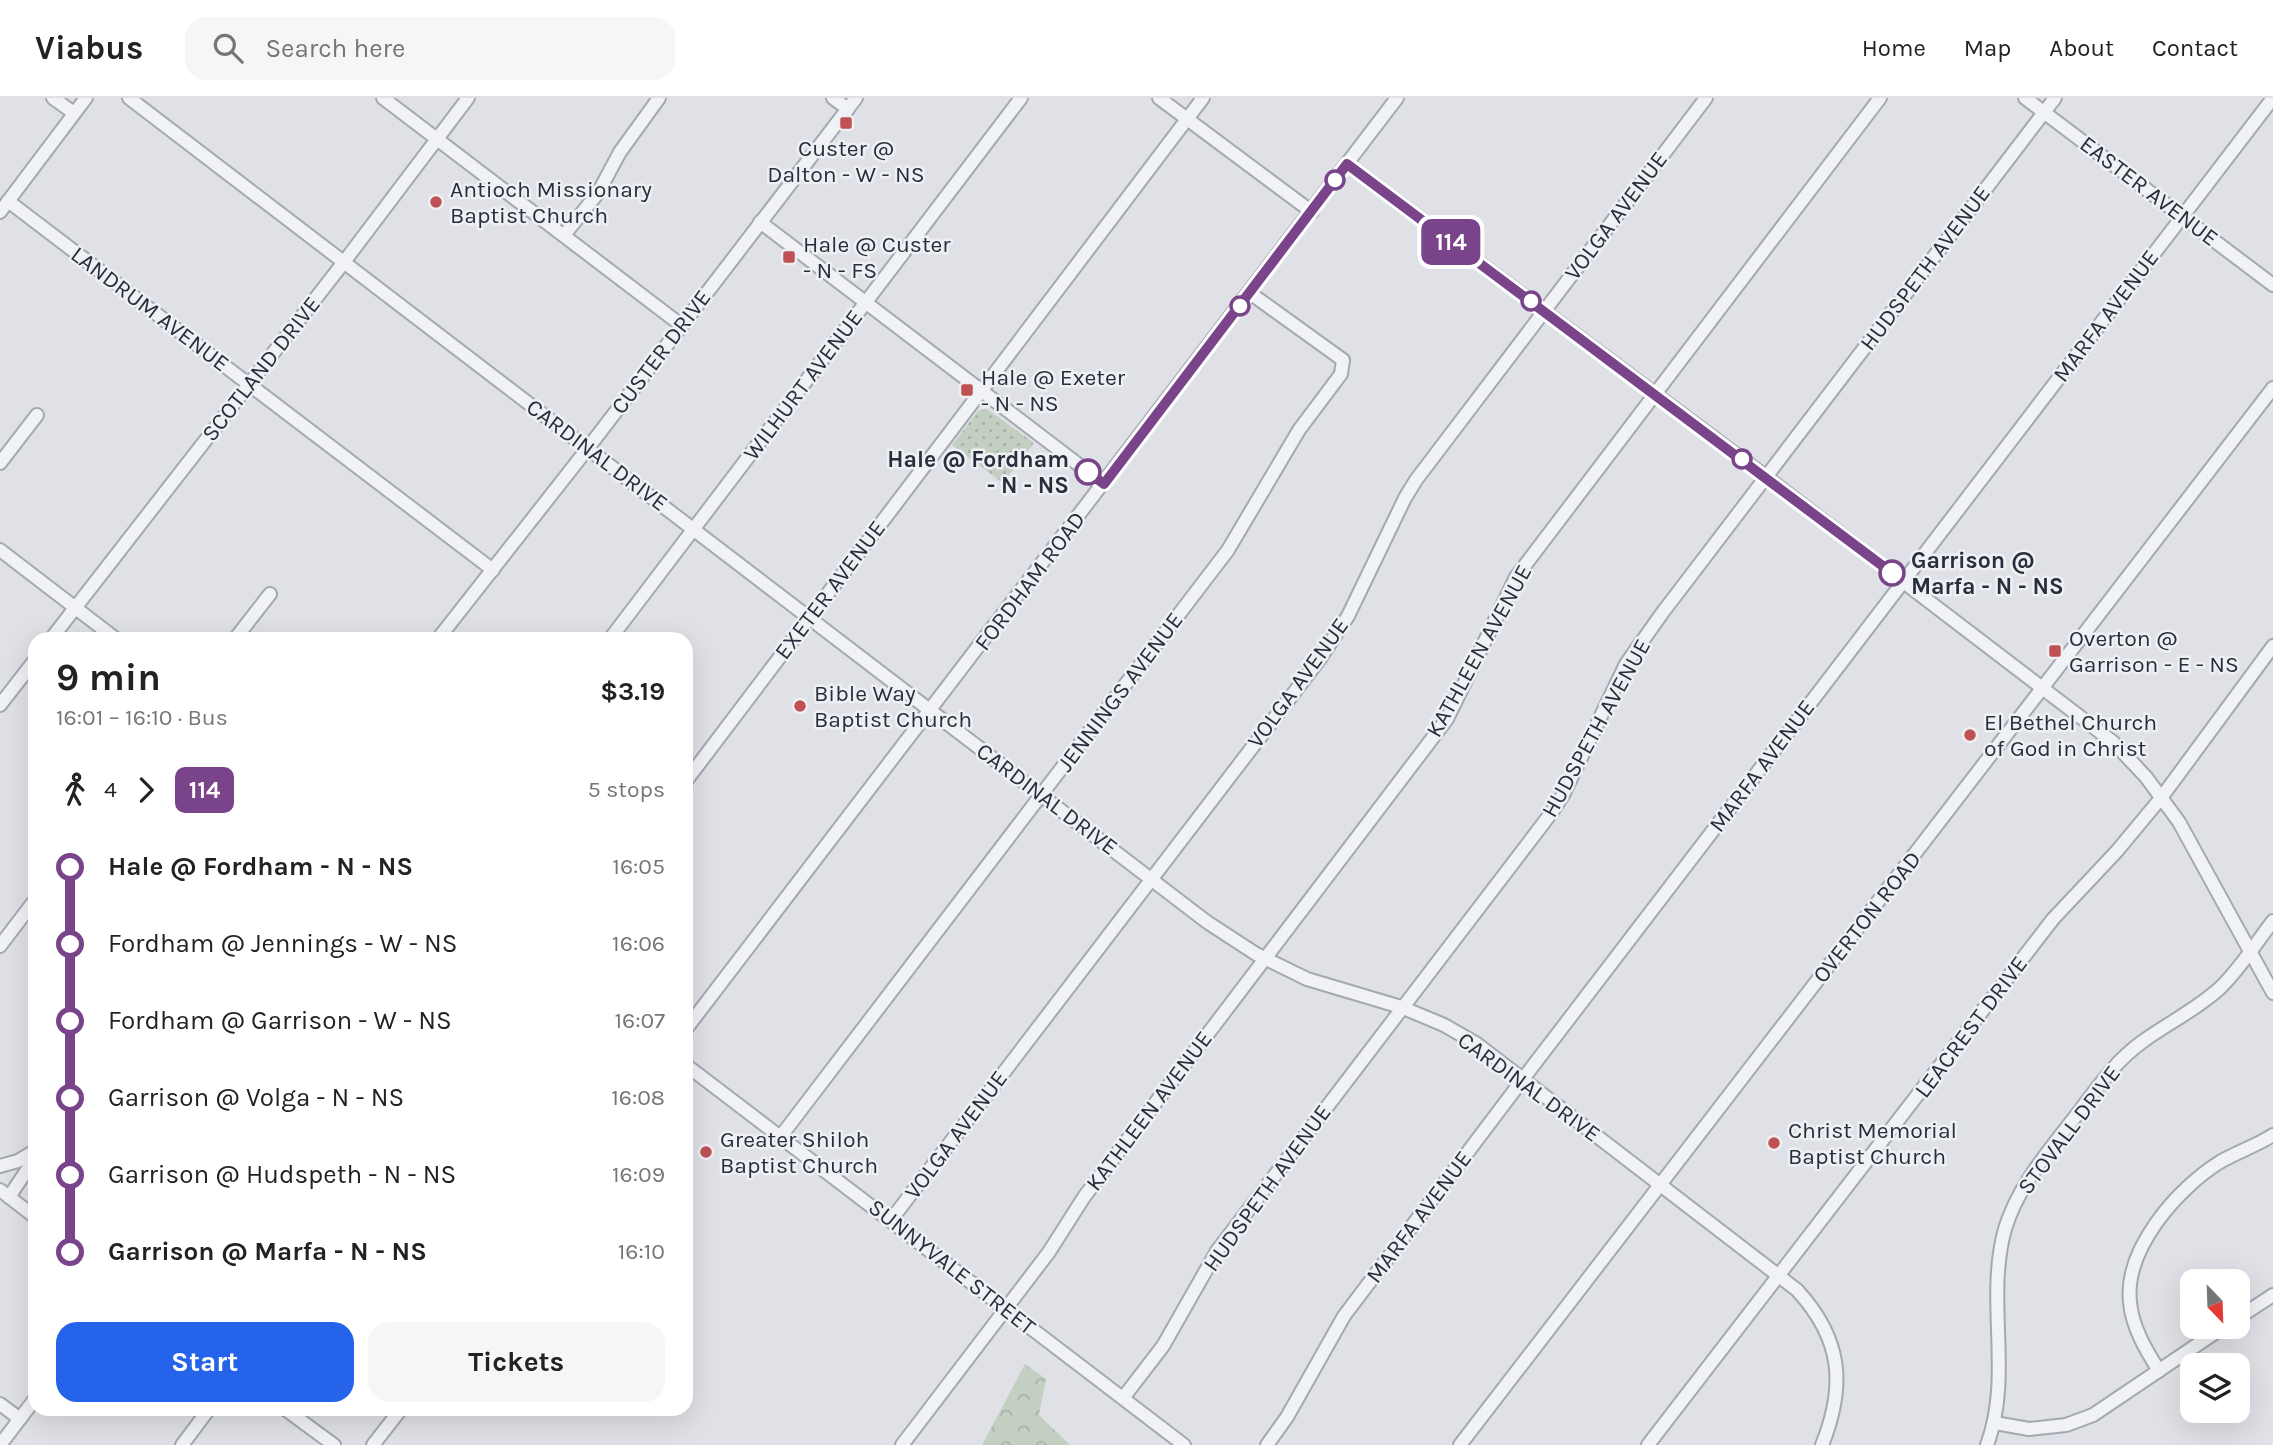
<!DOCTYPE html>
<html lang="en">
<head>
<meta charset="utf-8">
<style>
	:root { --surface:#fff; --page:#f6f6f6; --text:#222; --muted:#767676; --line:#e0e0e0; --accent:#2563eb }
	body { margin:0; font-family:Karla,sans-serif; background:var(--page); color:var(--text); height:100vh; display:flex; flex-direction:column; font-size:26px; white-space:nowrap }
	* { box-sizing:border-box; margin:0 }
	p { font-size:23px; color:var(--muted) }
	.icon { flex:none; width:38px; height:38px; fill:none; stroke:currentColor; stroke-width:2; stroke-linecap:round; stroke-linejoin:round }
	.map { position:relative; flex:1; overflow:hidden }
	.sheet { position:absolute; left:28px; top:534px; width:665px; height:784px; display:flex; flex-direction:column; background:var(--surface); border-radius:21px; box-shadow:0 7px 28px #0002 }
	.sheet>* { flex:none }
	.badge { padding:0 14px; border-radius:10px; font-size:24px; line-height:46px }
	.needle { width:46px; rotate:157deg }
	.tools { position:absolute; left:2180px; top:1171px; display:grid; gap:14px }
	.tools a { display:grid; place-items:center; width:70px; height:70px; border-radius:14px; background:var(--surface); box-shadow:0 7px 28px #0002; font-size:35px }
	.map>.badge { position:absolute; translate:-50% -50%; box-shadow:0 0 0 4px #fff }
	.legs { display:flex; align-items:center; gap:10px; height:77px; padding:0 28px; font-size:23px }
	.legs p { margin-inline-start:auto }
	.head { display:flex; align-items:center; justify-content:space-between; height:119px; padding:0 28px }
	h1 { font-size:38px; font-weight:700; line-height:52px }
	.action { display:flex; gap:14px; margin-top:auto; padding:14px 28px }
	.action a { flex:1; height:80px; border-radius:21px; background:var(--accent); color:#fff; font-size:28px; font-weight:700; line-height:80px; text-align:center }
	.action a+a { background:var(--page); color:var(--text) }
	ul { padding:0 28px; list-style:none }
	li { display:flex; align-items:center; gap:24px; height:77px; font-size:26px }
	li i { display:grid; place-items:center; width:10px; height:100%; margin:0 9px; background:currentColor }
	li i::after { content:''; width:18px; height:18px; margin:-9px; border:5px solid; border-radius:50%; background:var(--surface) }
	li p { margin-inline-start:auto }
	li:first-child i { background:linear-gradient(#0000 50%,currentColor 0) }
	li:last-child i { background:linear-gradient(currentColor 50%,#0000 0) }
	header { display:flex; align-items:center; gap:42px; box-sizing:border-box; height:98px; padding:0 35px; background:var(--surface); border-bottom:2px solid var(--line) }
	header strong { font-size:33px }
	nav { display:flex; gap:38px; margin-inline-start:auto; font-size:24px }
	.search { width:490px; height:63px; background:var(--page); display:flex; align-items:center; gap:18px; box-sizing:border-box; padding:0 24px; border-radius:21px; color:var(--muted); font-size:26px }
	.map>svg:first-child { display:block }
	.grass { fill:url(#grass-dots) }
	.forest { fill:url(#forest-crowns) }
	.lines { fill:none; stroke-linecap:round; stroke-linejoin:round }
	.minor-casing { stroke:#a5a8b0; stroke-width:16 }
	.minor { stroke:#f1f2f5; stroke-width:12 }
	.line-1-casing { stroke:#fff; stroke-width:16 }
	.line-1 { stroke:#794489; stroke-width:10 }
	.poi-dot { fill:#bf5053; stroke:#eef0f4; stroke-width:2.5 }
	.stop-1-dot { fill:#fff; stroke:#794489; stroke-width:3.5 }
	.labels { text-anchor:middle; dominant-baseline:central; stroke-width:5; stroke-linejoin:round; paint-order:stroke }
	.poi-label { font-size:23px; fill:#292e3c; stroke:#eef0f4; text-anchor:start }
	.street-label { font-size:23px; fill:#292e3c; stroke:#eef0f4 }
	.stop-label { font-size:23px; font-weight:bold; fill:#292e3c; stroke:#eef0f4; text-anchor:end }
</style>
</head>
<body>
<header>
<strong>Viabus</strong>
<div class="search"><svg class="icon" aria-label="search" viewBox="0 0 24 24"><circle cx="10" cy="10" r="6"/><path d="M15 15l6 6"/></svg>Search here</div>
<nav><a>Home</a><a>Map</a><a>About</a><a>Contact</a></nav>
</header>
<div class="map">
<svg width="2273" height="1347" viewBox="0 0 2273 1347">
	<defs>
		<pattern id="grass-dots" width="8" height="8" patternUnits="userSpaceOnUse" patternTransform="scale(1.75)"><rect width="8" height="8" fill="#c3cfc1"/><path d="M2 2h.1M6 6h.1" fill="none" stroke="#a8b2a7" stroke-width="1.8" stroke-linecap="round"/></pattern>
		<pattern id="forest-crowns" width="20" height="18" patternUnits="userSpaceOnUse" patternTransform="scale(1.75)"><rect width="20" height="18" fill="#c3cfc1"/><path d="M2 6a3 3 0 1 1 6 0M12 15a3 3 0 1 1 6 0" fill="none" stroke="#a8b2a7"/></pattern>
	</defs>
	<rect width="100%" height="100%" fill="#dfe1e6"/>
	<polygon class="grass" points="987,311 1034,345 1003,385 952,347 978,313"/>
	<polygon class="forest" points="1025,1266 1046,1281 1039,1317 1070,1347 982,1347"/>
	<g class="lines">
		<g class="minor-casing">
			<g id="minor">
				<polyline points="53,0 74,15"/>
				<path d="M129,0l1078,824 49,32 51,25 94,28 43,18 33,19 320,246c45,49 49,95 25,155"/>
				<polyline points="383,0 681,227"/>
				<polyline points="833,0 848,11"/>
				<polyline points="1159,0 1312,114"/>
				<polyline points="2025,0 2273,187"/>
				<polyline points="1347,66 1766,379 2113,644 2146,679 2179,724 2273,895"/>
				<polyline points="8,103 493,472"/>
				<polyline points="0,114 86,0"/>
				<polyline points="760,124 1104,386"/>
				<polyline points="564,137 598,95 620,54 659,0"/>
				<polyline points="0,365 37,317"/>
				<polyline points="0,452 116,541"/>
				<polyline points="51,541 344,164 468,0"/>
				<polyline points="235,541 270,496"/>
				<polyline points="438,541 588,350 856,0"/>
				<polyline points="610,541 1021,0"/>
				<polyline points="0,607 35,562"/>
				<polyline points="686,683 1203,0"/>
				<polyline points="0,848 35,802"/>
				<polyline points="686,931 1397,0"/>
				<polyline points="686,967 1184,1347"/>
				<polyline points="781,1038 1228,452 1299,332 1341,276 1343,262 1250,195"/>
				<polyline points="0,1068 18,1063 35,1053"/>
				<polyline points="0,1092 35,1119"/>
				<polyline points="9,1099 35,1060"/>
				<polyline points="891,1122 1319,562 1348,518 1405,400 1416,382 1706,0"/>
				<polyline points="2238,1220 2273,1197"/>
				<path d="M2159,1273c-13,-21 -27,-44 -29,-69 -6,-53 48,-114 90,-140 17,-10 36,-16 53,-27"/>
				<polyline points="1123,1300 1163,1248 1217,1153 1552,714 1563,697 1626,566 1663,514 2055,0"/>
				<polyline points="0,1306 20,1321"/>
				<polyline points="285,1311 334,1347"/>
				<polyline points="1995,1325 2029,1331 2066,1327 2093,1317 2225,1228"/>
				<polyline points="0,1347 35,1301"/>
				<polyline points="182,1347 209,1311"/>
				<polyline points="373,1347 401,1311"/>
				<polyline points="902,1347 1049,1154 1084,1099 1447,621 1516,479 1880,0"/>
				<polyline points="1267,1347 1287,1319 1344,1218 1523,981 2273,0"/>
				<polyline points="1460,1347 2273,290"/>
				<polyline points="1648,1347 2053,821 2117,753 2161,700 2273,548"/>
				<path d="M1987,1347c26,-70 -2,-145 18,-216 13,-43 43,-77 70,-112 20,-26 39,-55 67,-75 26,-19 54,-32 78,-54 20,-19 36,-45 53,-67"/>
			</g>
		</g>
		<use href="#minor" class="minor"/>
	</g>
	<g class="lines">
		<g class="line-1-casing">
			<polyline id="line-1" points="1088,374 1104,386 1347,66 1892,475"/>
		</g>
		<use href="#line-1" class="line-1"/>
	</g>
	<g class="poi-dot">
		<rect x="839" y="18" width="14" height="14" rx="3.5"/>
		<circle cx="436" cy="104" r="7"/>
		<rect x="782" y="152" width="14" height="14" rx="3.5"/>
		<rect x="960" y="285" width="14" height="14" rx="3.5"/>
		<rect x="2048" y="546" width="14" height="14" rx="3.5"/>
		<circle cx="800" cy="608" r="7"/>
		<circle cx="1970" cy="637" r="7"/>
		<circle cx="1774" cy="1045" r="7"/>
		<circle cx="706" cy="1054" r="7"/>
	</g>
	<g class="stop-1-dot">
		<circle cx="1335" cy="82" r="9"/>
		<circle cx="1531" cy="203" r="9"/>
		<circle cx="1240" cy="208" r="9"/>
		<circle cx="1742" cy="361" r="9"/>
		<circle cx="1088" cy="374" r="12"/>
		<circle cx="1892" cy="475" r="12"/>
	</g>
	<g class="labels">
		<g class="poi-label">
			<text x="846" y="50" text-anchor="middle">Custer @<tspan x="846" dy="26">Dalton - W - NS</tspan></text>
			<text x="450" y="91">Antioch Missionary<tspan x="450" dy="26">Baptist Church</tspan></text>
			<text x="803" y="146">Hale @ Custer<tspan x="803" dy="26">- N - FS</tspan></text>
			<text x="981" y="279">Hale @ Exeter<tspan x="981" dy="26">- N - NS</tspan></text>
			<text x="2069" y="540">Overton @<tspan x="2069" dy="26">Garrison - E - NS</tspan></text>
			<text x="814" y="595">Bible Way<tspan x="814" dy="26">Baptist Church</tspan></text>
			<text x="1984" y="624">El Bethel Church<tspan x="1984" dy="26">of God in Christ</tspan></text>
			<text x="1788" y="1032">Christ Memorial<tspan x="1788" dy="26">Baptist Church</tspan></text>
			<text x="720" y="1041">Greater Shiloh<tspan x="720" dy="26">Baptist Church</tspan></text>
		</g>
		<g class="street-label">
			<text transform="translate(2149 93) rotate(37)">EASTER AVENUE</text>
			<text transform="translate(1616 118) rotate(-53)">VOLGA AVENUE</text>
			<text transform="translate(1925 170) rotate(-53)">HUDSPETH AVENUE</text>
			<text transform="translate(150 211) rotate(37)">LANDRUM AVENUE</text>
			<text transform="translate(2106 218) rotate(-53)">MARFA AVENUE</text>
			<text transform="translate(661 254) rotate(-53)">CUSTER DRIVE</text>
			<text transform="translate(261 271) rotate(-52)">SCOTLAND DRIVE</text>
			<text transform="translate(803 287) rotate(-53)">WILHURT AVENUE</text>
			<text transform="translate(597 357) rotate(37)">CARDINAL DRIVE</text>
			<text transform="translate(1030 483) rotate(-53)">FORDHAM ROAD</text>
			<text transform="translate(830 492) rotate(-53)">EXETER AVENUE</text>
			<text transform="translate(1479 553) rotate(-61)">KATHLEEN AVENUE</text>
			<text transform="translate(1298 585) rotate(-54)">VOLGA AVENUE</text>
			<text transform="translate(1120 594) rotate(-53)">JENNINGS AVENUE</text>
			<text transform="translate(1596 630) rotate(-61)">HUDSPETH AVENUE</text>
			<text transform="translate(1762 668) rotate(-53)">MARFA AVENUE</text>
			<text transform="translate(1047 701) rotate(37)">CARDINAL DRIVE</text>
			<text transform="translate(1867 819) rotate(-52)">OVERTON ROAD</text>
			<text transform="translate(1971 929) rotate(-53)">LEACREST DRIVE</text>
			<text transform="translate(1529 989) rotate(36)">CARDINAL DRIVE</text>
			<text transform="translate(1149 1013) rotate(-53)">KATHLEEN AVENUE</text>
			<text transform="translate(2069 1032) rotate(-53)">STOVALL DRIVE</text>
			<text transform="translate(956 1037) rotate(-53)">VOLGA AVENUE</text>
			<text transform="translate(1267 1090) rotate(-54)">HUDSPETH AVENUE</text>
			<text transform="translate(1419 1119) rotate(-53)">MARFA AVENUE</text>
			<text transform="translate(952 1169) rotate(38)">SUNNYVALE STREET</text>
		</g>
		<g class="stop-label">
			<text x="1069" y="361">Hale @ Fordham<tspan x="1069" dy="26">- N - NS</tspan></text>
			<text x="1911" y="462" text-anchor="start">Garrison @<tspan x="1911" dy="26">Marfa - N - NS</tspan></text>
		</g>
	</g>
</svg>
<div class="tools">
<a><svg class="needle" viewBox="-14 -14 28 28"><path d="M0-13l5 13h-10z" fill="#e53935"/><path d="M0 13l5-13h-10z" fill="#767676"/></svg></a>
<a><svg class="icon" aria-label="layers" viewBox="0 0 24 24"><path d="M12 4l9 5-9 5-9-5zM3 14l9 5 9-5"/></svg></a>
</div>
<b class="badge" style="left:1451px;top:144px;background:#794489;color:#fff">114</b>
<section class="sheet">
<div class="head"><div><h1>9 min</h1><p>16:01 – 16:10 · Bus</p></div><b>$3.19</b></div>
<div class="legs"><svg class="icon" aria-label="walk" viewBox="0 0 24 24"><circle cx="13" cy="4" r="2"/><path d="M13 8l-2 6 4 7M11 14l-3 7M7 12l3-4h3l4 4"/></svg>4<svg class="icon" aria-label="forward" viewBox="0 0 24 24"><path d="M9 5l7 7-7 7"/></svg><b class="badge" style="background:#794489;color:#fff">114</b><p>5 stops</p></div>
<ul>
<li><i style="color:#794489"></i><b>Hale @ Fordham - N - NS</b><p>16:05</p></li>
<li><i style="color:#794489"></i><span>Fordham @ Jennings - W - NS</span><p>16:06</p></li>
<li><i style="color:#794489"></i><span>Fordham @ Garrison - W - NS</span><p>16:07</p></li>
<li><i style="color:#794489"></i><span>Garrison @ Volga - N - NS</span><p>16:08</p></li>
<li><i style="color:#794489"></i><span>Garrison @ Hudspeth - N - NS</span><p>16:09</p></li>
<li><i style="color:#794489"></i><b>Garrison @ Marfa - N - NS</b><p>16:10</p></li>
</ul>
<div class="action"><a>Start</a><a>Tickets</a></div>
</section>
</div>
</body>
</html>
